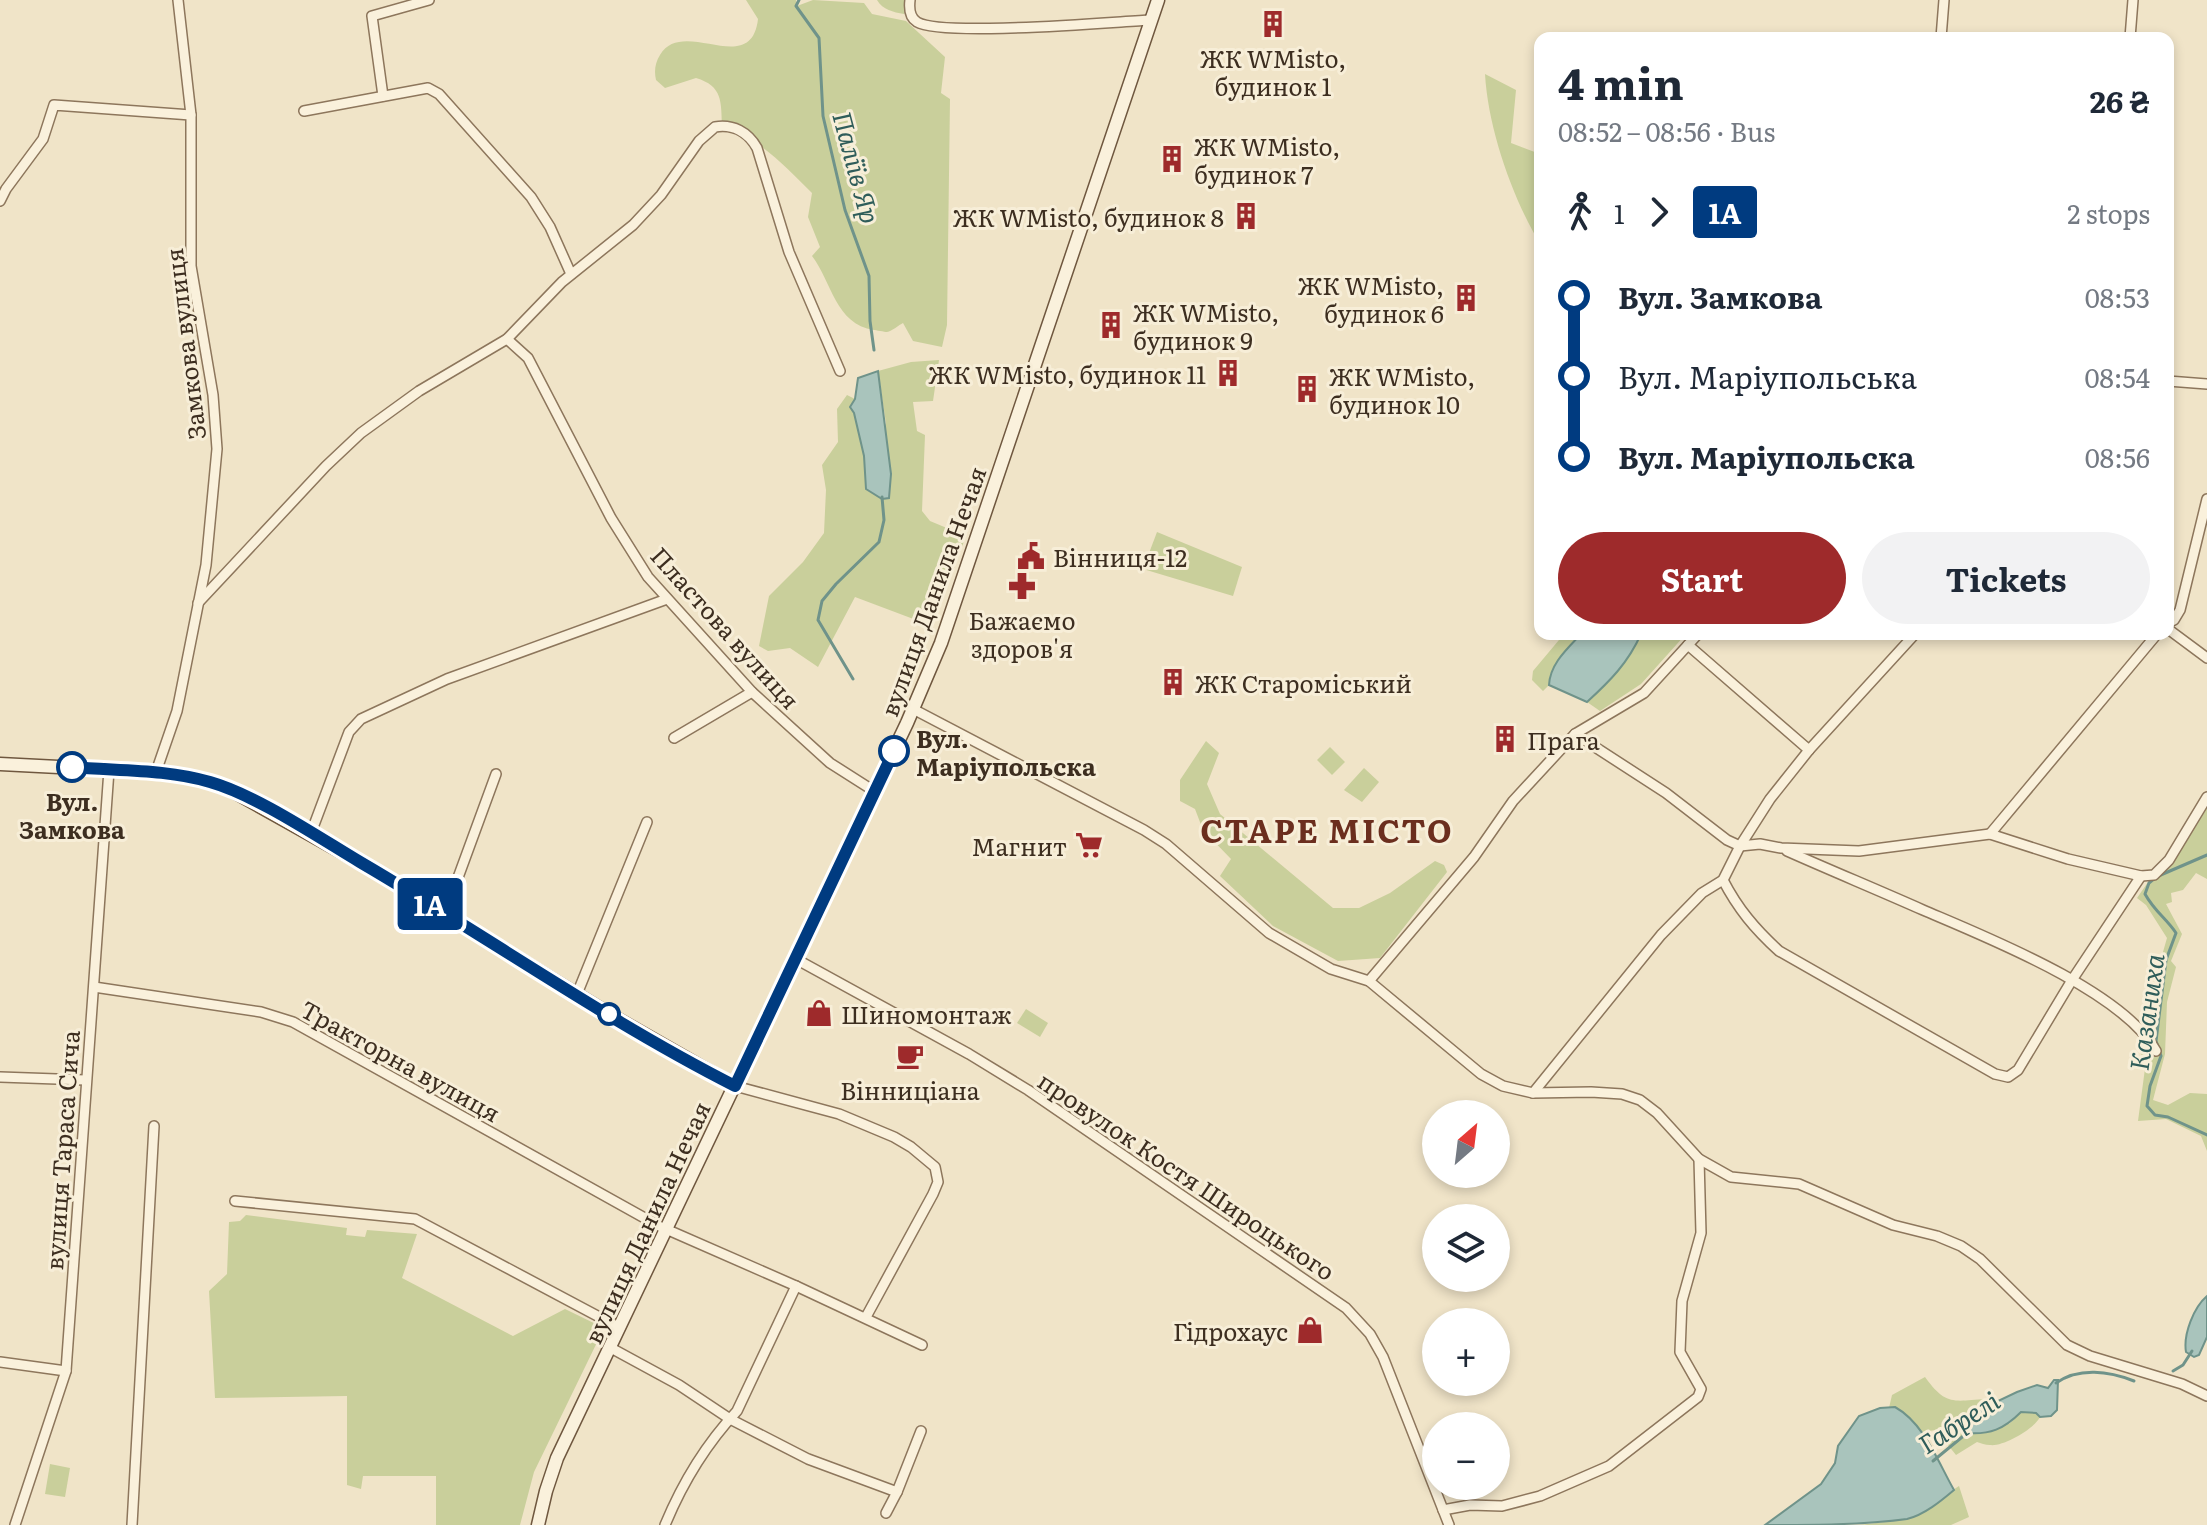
<!DOCTYPE html>
<html lang="en">
<head>
<meta charset="utf-8">
<style>
	:root { --surface:#fff; --page:#f2f2f3; --text:#1f2937; --muted:#747a83; --accent:#9e2a2b }
	body { margin:0; font-family:Literata,serif; background:var(--page); color:var(--text); height:100vh; display:flex; flex-direction:column; font-size:30px; white-space:nowrap }
	* { box-sizing:border-box; margin:0 }
	p { font-size:26px; color:var(--muted) }
	.icon { flex:none; width:44px; height:44px; fill:none; stroke:currentColor; stroke-width:2; stroke-linecap:round; stroke-linejoin:round }
	.map { position:relative; flex:1; overflow:hidden }
	.panel { position:absolute; left:1534px; top:32px; width:640px; height:608px; display:flex; flex-direction:column; background:var(--surface); border-radius:16px; box-shadow:0 4px 12px #0003 }
	.panel>* { flex:none }
	.badge { padding:0 16px; border-radius:6px; font-size:28px; line-height:52px }
	.needle { width:52px; rotate:28deg }
	.buttons { position:absolute; left:1422px; top:1100px; display:grid; gap:16px }
	.buttons a { display:grid; place-items:center; width:88px; height:88px; border-radius:50%; background:var(--surface); box-shadow:0 4px 12px #0003; font-size:40px }
	.map>.badge { position:absolute; translate:-50% -50%; box-shadow:0 0 0 4px #fff }
	.legs { display:flex; align-items:center; gap:12px; height:88px; padding:0 24px; font-size:26px }
	.legs p { margin-inline-start:auto }
	.overview { display:flex; align-items:center; justify-content:space-between; height:136px; padding:0 24px }
	h1 { font-size:44px; font-weight:700; line-height:60px }
	.cta { display:flex; gap:16px; margin-top:auto; padding:16px 24px }
	.cta a { flex:1; height:92px; border-radius:48px; background:var(--accent); color:#fff; font-size:32px; font-weight:700; line-height:92px; text-align:center }
	.cta a+a { background:var(--page); color:var(--text) }
	ul { padding:0 24px; list-style:none }
	li { display:flex; align-items:center; gap:28px; height:80px; font-size:30px }
	li i { display:grid; place-items:center; width:12px; height:100%; margin:0 10px; background:currentColor }
	li i::after { content:''; width:20px; height:20px; margin:-10px; border:6px solid; border-radius:50%; background:var(--surface) }
	li p { margin-inline-start:auto }
	li:first-child i { background:linear-gradient(#0000 50%,currentColor 0) }
	li:last-child i { background:linear-gradient(currentColor 50%,#0000 0) }
	.map>svg:first-child { display:block }
	.green { fill:#c9cf9b }
	.water { fill:#a9c4bc; stroke:#6f938a; stroke-width:2 }
	.lines { fill:none; stroke-linecap:round; stroke-linejoin:round }
	.stream { stroke:#6f938a; stroke-width:3 }
	.street-casing { stroke:#8d765c; stroke-width:12 }
	.secondary-casing { stroke:#6f573f; stroke-width:15 }
	.street { stroke:#faf1dc; stroke-width:9 }
	.secondary { stroke:#faf1dc; stroke-width:12 }
	.line-1-casing { stroke:#fff; stroke-width:18 }
	.line-1 { stroke:#003b80; stroke-width:12 }
	.stop-1-dot { fill:#fff; stroke:#003b80; stroke-width:4 }
	.labels { text-anchor:middle; dominant-baseline:central; stroke-width:6; stroke-linejoin:round; paint-order:stroke }
	.poi-label { font-size:24px; fill:#3d2e20; stroke:#f7eed8; text-anchor:start }
	.street-label { font-size:24px; fill:#3d2e20; stroke:#f7eed8 }
	.stop-label { font-size:24px; font-weight:bold; fill:#3d2e20; stroke:#f7eed8; text-anchor:start }
	.water-label { font-size:26px; font-style:italic; fill:#2f5d5a; stroke:#f7eed8 }
	.district-label { font-size:32px; font-weight:bold; letter-spacing:2px; fill:#6b2e1e; stroke:#f7eed8 }
</style>
</head>
<body>
<div class="map">
<svg width="2207" height="1525" viewBox="0 0 2207 1525">
	<rect width="100%" height="100%" fill="#f0e4c8"/>
	<g class="green">
		<path d="M746,0h50l1,6 16,-6 51,3 8,11 34,7 39,36 -4,36 9,6 -3,226 -5,22 -29,-6 -10,-18c-4,2 -11,8 -16,9 -2,0 -12,-2 -13,-2 -39,-6 -42,-48 -62,-74l8,-9 -12,-30 4,-24c-27,-27 -54,-56 -90,-67 -1,-24 1,-40 -26,-48l-31,10 -9,-8c-2,-9 -1,-17 4,-25 23,-39 91,24 98,-36z"/>
		<path d="M877,0h32l-5,14c-11,-2 -21,-4 -27,-14z"/>
		<path d="M1485,74l31,16 -5,53 29,11v90c-28,-47 -52,-116 -55,-170z"/>
		<polygon points="939,360 933,401 913,402 917,431 925,435 922,511 930,521 966,536 932,626 855,597 818,667 790,648 768,651 759,646 769,596 803,562 824,533 826,490 822,465 838,442 837,409 847,395 855,399 854,413 864,456 866,489 886,423 878,371 911,362"/>
		<polygon points="1157,532 1242,567 1233,596 1143,569"/>
		<path d="M1564,634h17c-14,15 -31,30 -32,51l-6,6 -11,-11 1,-9z"/>
		<path d="M1641,634h45l-45,50 -41,27 -13,-9c23,-21 41,-39 54,-68z"/>
		<polygon points="1206,741 1219,753 1207,784 1220,814 1333,908 1359,908 1390,893 1435,861 1444,865 1447,872 1380,958 1338,961 1273,926 1220,876 1231,859 1203,830 1195,809 1180,801 1180,780"/>
		<polygon points="1330,747 1345,762 1332,775 1317,760"/>
		<polygon points="1364,768 1379,782 1362,802 1344,790"/>
		<polygon points="2207,797 2207,879 2196,873 2183,890 2171,893 2172,902 2166,904 2182,934 2171,961 2176,967 2167,1002 2165,1054 2153,1100 2168,1105 2190,1093 2207,1094 2207,1151 2201,1136 2166,1119 2138,1121 2146,1061 2139,1051 2146,1036 2151,994 2167,938 2146,905 2137,898"/>
		<polygon points="1026,1009 1048,1023 1040,1037 1017,1023"/>
		<polygon points="246,1215 347,1228 346,1235 365,1237 367,1230 417,1234 402,1278 513,1336 565,1309 604,1328 534,1472 520,1525 436,1525 436,1476 363,1476 361,1489 347,1485 347,1396 215,1398 209,1291 227,1274 229,1222 240,1221"/>
		<path d="M1925,1377c21,29 28,24 61,22l4,6 -11,5 30,14 12,-12 15,1 4,4c-6,12 -37,30 -50,28 -5,0 -9,-2 -13,-3l-21,13 -20,-25 -15,2 -3,-5 -29,-19 3,-13z"/>
		<polygon points="50,1464 70,1468 65,1497 45,1494"/>
		<polygon points="1959,1486 1969,1517 1951,1525 1859,1525 1909,1519"/>
	</g>
	<g class="water">
		<polygon points="878,371 891,474 889,498 882,499 866,489 864,456 854,413 850,407 855,399 858,378"/>
		<path d="M1581,634h60c-13,29 -31,47 -54,68l-38,-17c1,-21 18,-36 32,-51z"/>
		<path d="M2207,1296v41l-8,18 -5,2 -8,-5c-3,-18 8,-45 21,-56z"/>
		<path d="M2054,1380h4l-1,30 -6,6 -11,1 -4,-4 -15,-1c-17,17 -31,23 -55,21l-1,-10 14,-13 38,-18 20,-7 11,3z"/>
		<path d="M1895,1407c29,16 43,55 59,83 -13,11 -30,25 -47,29 -44,6 -96,6 -142,6l56,-41 14,-21 3,-17 21,-30 21,-8z"/>
	</g>
	<g class="lines">
		<g class="stream">
			<polyline points="799,0 796,6 819,38 823,116 845,210 869,276 870,321 874,350"/>
			<polyline points="853,679 818,620 822,601 836,584 879,542 884,520 882,497"/>
			<path d="M2207,855l-51,22 -7,6 -4,11c10,18 21,24 31,39l-10,27 -10,81 5,15 -11,30 -3,20 8,9 13,2 39,18"/>
			<polyline points="2173,1371 2183,1365 2192,1351"/>
			<path d="M2056,1383c23,-16 53,-12 78,-2"/>
			<polyline points="1933,1461 1967,1433"/>
		</g>
		<g class="street-casing">
			<g id="street">
				<path d="M910,0c-1,8 -1,17 7,22 25,15 194,0 233,-2"/>
				<polyline points="1941,38 1944,0"/>
				<polyline points="2130,38 2133,0"/>
				<polyline points="383,96 372,16 429,0"/>
				<polyline points="304,111 428,88 439,94 531,197 550,227 571,274"/>
				<polyline points="0,201 6,189 43,139 54,105 191,115"/>
				<polyline points="507,339 528,358 611,518 648,577 752,692 830,763 874,791"/>
				<polyline points="2168,381 2207,384"/>
				<path d="M198,603l128,-137 35,-33 58,-42 88,-52 55,-57 71,-57 28,-30 38,-54 16,-14c18,-3 33,5 42,21l32,104 51,119"/>
				<polyline points="2168,623 2174,620 2180,610 2207,499"/>
				<polyline points="2168,629 2207,658"/>
				<polyline points="1688,645 1809,750"/>
				<polyline points="913,709 1144,830 1166,844 1269,933 1331,969 1369,981 1481,1074 1503,1086 1533,1093 1591,1092 1622,1094 1640,1100 1657,1113 1699,1159 1731,1177 1799,1184 1893,1225 1937,1236 1961,1246 1980,1259 2067,1345 2090,1356 2182,1384 2207,1396"/>
				<polyline points="1575,734 1666,793 1727,840 1740,846 1760,844 1781,848 1859,851 1990,834 2068,859 2141,876 2154,875 2169,860 2207,797"/>
				<polyline points="674,738 752,692"/>
				<polyline points="156,772 177,711 206,565 217,449 213,395 191,266 191,115 178,0"/>
				<polyline points="311,833 349,732 361,719 447,679 667,599"/>
				<polyline points="1990,834 2157,634"/>
				<path d="M1787,851c45,20 91,39 136,59 63,27 200,81 233,141"/>
				<path d="M1723,880c15,29 32,49 56,71l216,123 13,3 10,-7 54,-90 69,-104"/>
				<polyline points="445,913 496,774"/>
				<polyline points="794,958 969,1054 1028,1090 1346,1308 1370,1334 1383,1357 1449,1525"/>
				<polyline points="1369,981 1474,857 1513,801 1575,734 1644,693 1698,634"/>
				<polyline points="94,987 261,1012 293,1022 659,1226 796,1286 922,1345"/>
				<polyline points="577,994 647,822"/>
				<polyline points="0,1077 85,1080"/>
				<polyline points="735,1086 839,1114 894,1137 911,1147 935,1167 938,1182 933,1194 866,1317"/>
				<polyline points="1533,1093 1661,935 1702,893 1723,880 1740,846 1770,799 1809,750 1915,634"/>
				<polyline points="235,1201 415,1219 620,1328"/>
				<polyline points="611,1348 679,1385 730,1419 808,1459 897,1492 921,1431"/>
				<polyline points="0,1362 66,1371"/>
				<polyline points="1443,1510 1470,1505 1502,1506 1540,1496 1609,1466 1698,1397 1701,1389 1680,1352 1682,1301 1701,1233 1699,1159"/>
				<polyline points="886,1513 897,1492"/>
				<polyline points="15,1525 66,1371 109,770"/>
				<polyline points="132,1525 154,1126"/>
				<path d="M665,1525c17,-41 42,-82 72,-114l59,-125"/>
			</g>
		</g>
		<g class="secondary-casing">
			<g id="secondary">
				<polyline points="0,764 156,772 197,778 227,788 377,872 609,1014 735,1086"/>
				<polyline points="538,1525 546,1491 557,1458 907,723 941,643 1158,0"/>
			</g>
		</g>
		<use href="#street" class="street"/>
		<use href="#secondary" class="secondary"/>
	</g>
	<g class="lines">
		<g class="line-1-casing">
			<path id="line-1" d="M72,767c46,4 94,2 138,15 46,13 108,55 150,80 125,73 245,158 375,224l159,-335"/>
		</g>
		<use href="#line-1" class="line-1"/>
	</g>
	<defs>
		<g id="building-bare" transform="scale(2.16)"><path d="M-4-6H4V6H1V3H-1V6H-4ZM-2.5-4.3h1.7v1.8h-1.7ZM.8-4.3h1.7v1.8H.8ZM-2.5-1h1.7V.8h-1.7ZM.8-1h1.7V.8H.8Z" fill="#9e2a2b" stroke="#f7eed8" stroke-width="2.5" paint-order="stroke"/></g>
		<g id="civic-bare" transform="scale(2.16)"><path d="M-.6-6.5H3V-4.5H.6V-3L4-1V1h2V6H-6V1h2V-1L-.6-3ZM-1.2 2.5V6h2.4V2.5Z" fill="#9e2a2b" stroke="#f7eed8" stroke-width="2.5" paint-order="stroke"/></g>
		<g id="pharmacy-bare" transform="scale(2.16)"><path d="M-2-6h4v4h4v4h-4v4h-4v-4h-4v-4h4Z" fill="#9e2a2b" stroke="#f7eed8" stroke-width="2.5" paint-order="stroke"/></g>
		<g id="supermarket-bare" transform="scale(2.16)"><path d="M-6-5.5h2.5l.6 2H6L4.5 2H-2.5L-4.4-4H-6ZM-1.5 3.2a1.3 1.3 0 1 0 .1 0ZM3 3.2a1.3 1.3 0 1 0 .1 0Z" fill="#9e2a2b" stroke="#f7eed8" stroke-width="2.5" paint-order="stroke"/></g>
		<g id="shop-bare" transform="scale(2.16)"><path d="M-5-2.5h2.3a2.7 3.5 0 0 1 5.4 0H5L5.5 6h-11ZM-1.5-2.5h3a1.5 2.3 0 0 0-3 0Z" fill="#9e2a2b" stroke="#f7eed8" stroke-width="2.5" paint-order="stroke"/></g>
		<g id="cafe-bare" transform="scale(2.16)"><path d="M-5.5-4.5H6V0H3Q3 3.5 0 3.5H-2.5Q-5.5 3.5-5.5 0ZM3-3.2v2h1.7v-2ZM-6 4.5H4V6H-6Z" fill="#9e2a2b" stroke="#f7eed8" stroke-width="2.5" paint-order="stroke"/></g>
	</defs>
	<g fill-rule="evenodd">
		<use href="#building-bare" x="1273" y="24"/>
		<use href="#building-bare" x="1172" y="159"/>
		<use href="#building-bare" x="1246" y="216"/>
		<use href="#building-bare" x="1466" y="298"/>
		<use href="#building-bare" x="1111" y="325"/>
		<use href="#building-bare" x="1228" y="373"/>
		<use href="#building-bare" x="1307" y="389"/>
		<use href="#civic-bare" x="1031" y="556"/>
		<use href="#pharmacy-bare" x="1022" y="586"/>
		<use href="#building-bare" x="1173" y="682"/>
		<use href="#building-bare" x="1505" y="739"/>
		<use href="#supermarket-bare" x="1089" y="845"/>
		<use href="#shop-bare" x="819" y="1013"/>
		<use href="#cafe-bare" x="910" y="1056"/>
		<use href="#shop-bare" x="1310" y="1330"/>
	</g>
	<g class="stop-1-dot">
		<circle cx="894" cy="751" r="14"/>
		<circle cx="72" cy="767" r="14"/>
		<circle cx="609" cy="1014" r="10"/>
	</g>
	<g class="labels">
		<g class="poi-label">
			<text x="1273" y="57" text-anchor="middle">ЖК WMisto,<tspan x="1273" dy="28">будинок 1</tspan></text>
			<text x="1194" y="145">ЖК WMisto,<tspan x="1194" dy="28">будинок 7</tspan></text>
			<text x="1224" y="216" text-anchor="end">ЖК WMisto, будинок 8</text>
			<text x="1444" y="284" text-anchor="end">ЖК WMisto,<tspan x="1444" dy="28">будинок 6</tspan></text>
			<text x="1133" y="311">ЖК WMisto,<tspan x="1133" dy="28">будинок 9</tspan></text>
			<text x="1206" y="373" text-anchor="end">ЖК WMisto, будинок 11</text>
			<text x="1329" y="375">ЖК WMisto,<tspan x="1329" dy="28">будинок 10</tspan></text>
			<text x="1053" y="556">Вінниця-12</text>
			<text x="1022" y="619" text-anchor="middle">Бажаємо<tspan x="1022" dy="28">здоров'я</tspan></text>
			<text x="1195" y="682">ЖК Староміський</text>
			<text x="1527" y="739">Прага</text>
			<text x="1067" y="845" text-anchor="end">Магнит</text>
			<text x="841" y="1013">Шиномонтаж</text>
			<text x="910" y="1089" text-anchor="middle">Вінниціана</text>
			<text x="1288" y="1330" text-anchor="end">Гідрохаус</text>
		</g>
		<g class="street-label">
			<text transform="translate(184 344) rotate(-97)">Замкова вулиця</text>
			<text transform="translate(932 591) rotate(-70)">вулиця Данила Нечая</text>
			<text transform="translate(726 627) rotate(48)">Пластова вулиця</text>
			<text transform="translate(401 1060) rotate(29)">Тракторна вулиця</text>
			<text transform="translate(61 1150) rotate(-86)">вулиця Тараса Сича</text>
			<text transform="translate(1187 1175) rotate(34)">провулок Костя Широцького</text>
			<text transform="translate(646 1222) rotate(-65)">вулиця Данила Нечая</text>
		</g>
		<g class="stop-label">
			<text x="916" y="737">Вул.<tspan x="916" dy="28">Маріупольска</tspan></text>
			<text x="72" y="800" text-anchor="middle">Вул.<tspan x="72" dy="28">Замкова</tspan></text>
		</g>
		<g class="water-label">
			<text transform="translate(858 167) rotate(75)">Паліїв Яр</text>
			<text transform="translate(2145 1012) rotate(-82)">Казаниха</text>
			<text transform="translate(1958 1421) rotate(-33)">Габрелі</text>
		</g>
		<g class="district-label">
			<text x="1327" y="829">СТАРЕ МІСТО</text>
		</g>
	</g>
</svg>
<div class="buttons">
<a><svg class="needle" viewBox="-14 -14 28 28"><path d="M0-13l5 13h-10z" fill="#e53935"/><path d="M0 13l5-13h-10z" fill="#747a83"/></svg></a>
<a><svg class="icon" aria-label="layers" viewBox="0 0 24 24"><path d="M12 4l9 5-9 5-9-5zM3 14l9 5 9-5"/></svg></a>
<a>+</a>
<a>−</a>
</div>
<b class="badge" style="left:430px;top:904px;background:#003b80;color:#fff">1А</b>
<section class="panel">
<div class="overview"><div><h1>4 min</h1><p>08:52 – 08:56 · Bus</p></div><b>26 ₴</b></div>
<div class="legs"><svg class="icon" aria-label="walk" viewBox="0 0 24 24"><circle cx="13" cy="4" r="2"/><path d="M13 8l-2 6 4 7M11 14l-3 7M7 12l3-4h3l4 4"/></svg>1<svg class="icon" aria-label="forward" viewBox="0 0 24 24"><path d="M9 5l7 7-7 7"/></svg><b class="badge" style="background:#003b80;color:#fff">1А</b><p>2 stops</p></div>
<ul>
<li><i style="color:#003b80"></i><b>Вул. Замкова</b><p>08:53</p></li>
<li><i style="color:#003b80"></i><span>Вул. Маріупольська</span><p>08:54</p></li>
<li><i style="color:#003b80"></i><b>Вул. Маріупольска</b><p>08:56</p></li>
</ul>
<div class="cta"><a>Start</a><a>Tickets</a></div>
</section>
</div>
</body>
</html>
